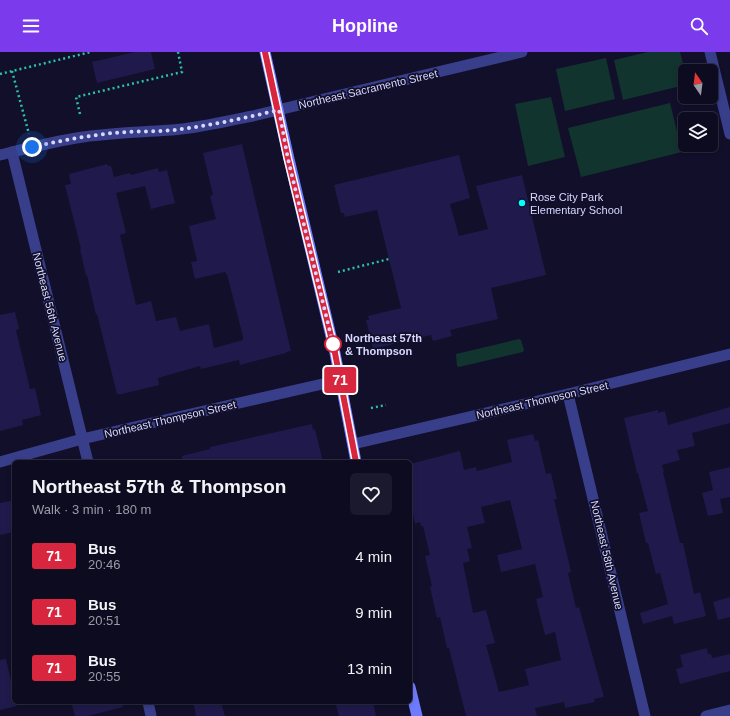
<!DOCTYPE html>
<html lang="en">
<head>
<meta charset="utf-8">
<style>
	:root { --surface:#0d0b20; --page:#1b192d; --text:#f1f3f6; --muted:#9a9ba5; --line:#2d2b3e; --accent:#7c3aed }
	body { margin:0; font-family:Helvetica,sans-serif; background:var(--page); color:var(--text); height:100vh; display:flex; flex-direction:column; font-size:15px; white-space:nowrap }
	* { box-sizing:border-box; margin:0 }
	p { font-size:13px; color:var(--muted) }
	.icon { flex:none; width:22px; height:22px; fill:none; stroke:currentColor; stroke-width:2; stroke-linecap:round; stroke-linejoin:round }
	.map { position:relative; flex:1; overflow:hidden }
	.details { position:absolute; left:12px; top:408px; width:400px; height:244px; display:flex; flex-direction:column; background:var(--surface); border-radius:6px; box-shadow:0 2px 6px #0003,0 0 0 1px var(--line) }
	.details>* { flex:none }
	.badge { padding:0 8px; border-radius:3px; font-size:14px; line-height:26px }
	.needle { width:26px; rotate:346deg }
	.controls { position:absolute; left:678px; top:12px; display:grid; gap:8px }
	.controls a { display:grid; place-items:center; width:40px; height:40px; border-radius:6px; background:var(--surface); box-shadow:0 2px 6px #0003,0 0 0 1px var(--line); font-size:20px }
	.you { position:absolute; width:20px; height:20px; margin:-10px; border:3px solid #fff; border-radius:50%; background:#1a73e8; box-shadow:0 0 0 6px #1a73e833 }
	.map>.badge { position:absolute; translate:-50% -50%; box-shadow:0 0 0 2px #fff }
	.round { display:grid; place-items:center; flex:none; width:42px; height:42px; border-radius:6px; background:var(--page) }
	.overview { display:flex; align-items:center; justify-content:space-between; height:68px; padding:0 20px }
	h1 { font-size:19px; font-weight:600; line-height:30px }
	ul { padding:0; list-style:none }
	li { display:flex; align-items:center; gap:12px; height:56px; padding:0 20px }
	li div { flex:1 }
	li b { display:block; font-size:15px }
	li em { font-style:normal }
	li .badge { min-width:44px; font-weight:700; text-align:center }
	header { display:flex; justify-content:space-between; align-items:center; height:52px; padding:0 20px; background:var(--accent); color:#fff; font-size:18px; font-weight:600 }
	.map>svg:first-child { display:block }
	.green { fill:#12342f }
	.building { fill:#1f1a4b; fill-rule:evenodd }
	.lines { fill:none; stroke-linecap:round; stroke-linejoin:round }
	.path { stroke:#2bc0a7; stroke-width:2.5; stroke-dasharray:2 3; stroke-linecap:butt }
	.minor { stroke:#383e8a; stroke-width:11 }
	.secondary { stroke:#6f7bff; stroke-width:11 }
	.line-casing { stroke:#fff; stroke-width:9 }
	.line { stroke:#d7263d; stroke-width:6 }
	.walk { stroke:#d8d8ff; stroke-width:4; stroke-dasharray:0 7.2 }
	.poi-dot { fill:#04fffd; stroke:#110f2a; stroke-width:1.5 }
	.stop-dot { fill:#fff; stroke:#d7263d; stroke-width:2 }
	.labels { text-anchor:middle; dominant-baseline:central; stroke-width:3.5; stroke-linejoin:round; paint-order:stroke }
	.street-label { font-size:11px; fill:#d8d8ff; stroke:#110f2a }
	.poi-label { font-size:11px; fill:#d8d8ff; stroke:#110f2a; text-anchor:start }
	.stop-label { font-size:11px; font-weight:bold; fill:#d8d8ff; stroke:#110f2a; text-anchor:start }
</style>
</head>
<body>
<header><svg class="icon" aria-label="menu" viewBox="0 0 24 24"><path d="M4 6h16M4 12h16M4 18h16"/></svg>Hopline<svg class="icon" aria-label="search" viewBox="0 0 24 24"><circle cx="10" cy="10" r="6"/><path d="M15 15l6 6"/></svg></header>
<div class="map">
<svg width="730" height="664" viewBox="0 0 730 664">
	<rect width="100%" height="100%" fill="#110f2a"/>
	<g class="green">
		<polygon points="648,0 680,0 685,19 685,33 623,48 614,8"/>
		<polygon points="606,6 615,47 565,59 556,17"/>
		<polygon points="551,45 565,105 528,114 515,52"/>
		<polygon points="670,51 682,100 581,125 568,76"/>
		<polygon points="519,287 521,288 524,298 523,300 459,315 457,314 456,302"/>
	</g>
	<g class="building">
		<polygon points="135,0 151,0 155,17 97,31 92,10"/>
		<polygon points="242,92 291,299 286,300 286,301 240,313 239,308 201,317 200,314 158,326 159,333 122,342 117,342 97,262 96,263 87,223 86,224 80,197 81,197 65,133 71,132 69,122 107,112 108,114 111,114 114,125 130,121 131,123 158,116 159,120 167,118 175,151 151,157 145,134 116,141 126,181 120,183 136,253 151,249 156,269 176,265 180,279 209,272 214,296 243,288 243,285 227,222 226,222 225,220 195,227 191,210 197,209 189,174 216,167 210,144 213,143 203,101"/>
		<polygon points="459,103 470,146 450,152 459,184 488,177 476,134 522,123 546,223 491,236 498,267 450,278 452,284 433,289 431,283 373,297 366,268 369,268 368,264 401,256 377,158 345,165 344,161 341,161 334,133"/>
		<polygon points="15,260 19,277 16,278 30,337 35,336 41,363 22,368 23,373 0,379 0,263"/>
		<polygon points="730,355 730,371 692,381 695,394 677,398 680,408 662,413 664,420 663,420 680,491 683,491 694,542 700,540 706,564 674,572 672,564 643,572 640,561 668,552 660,521 656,522 648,491 646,491 639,461 648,459 638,421 637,421 624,366 658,358 658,361 665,359 668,373"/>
		<polygon points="312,372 313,378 315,377 323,410 182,410 182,404 210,397 210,395"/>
		<path d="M533,382l2,7 3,-1 8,34 5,-1 6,26h-3l17,73 -3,1 8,35 3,-1 25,90 -10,2 1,3 -30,6 -1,-6 -29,6 2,8h-71l-17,-68h-2l-7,-31 -3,1 -7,-31 2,-1 -7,-30 5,-1 -7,-29h-2l-1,-4 -5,2 -5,-23v-37l50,-13 4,19 12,-3 1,4 35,-9 -5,-22zM510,448l12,49 -25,6 4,17 34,-8 8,33 -7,2 9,36 10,-3 6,28 -36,9 4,16 -30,7 -13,-47 9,-2 -9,-33 -13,3 -10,-50 7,-2 -3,-12 5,-1 -5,-21 18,-4 -4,-16z"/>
		<polygon points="730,415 730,445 720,447 723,461 708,464 702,441 713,438 709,420"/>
		<polygon points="14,448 14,480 0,483 0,451"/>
		<polygon points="730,545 730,565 718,568 713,550"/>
		<polygon points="707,596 708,602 711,602 712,606 730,602 730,619 680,632 676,617 683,615 680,603"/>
		<polygon points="6,607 14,642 14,650 16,650 17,654 0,658 0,608"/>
		<polygon points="71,650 122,650 123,655 88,664 75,664"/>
		<polygon points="193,650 221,650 225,664 196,664"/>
		<polygon points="335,650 373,650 376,664 339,664"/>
	</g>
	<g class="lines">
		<g class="path">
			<polyline points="12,19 29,82"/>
			<polyline points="0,22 91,0"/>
			<polyline points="80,62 76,45 182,20 178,0"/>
			<polyline points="338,220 389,207"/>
			<polyline points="371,356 386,353"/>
		</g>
		<g class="minor">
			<polyline points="710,0 730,82"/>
			<polyline points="12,100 88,410"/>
			<path d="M0,103c28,-7 55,-14 83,-18 30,-4 59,-5 89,-7 27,-2 54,-9 81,-14l269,-64"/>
			<polyline points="568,342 645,664"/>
			<polyline points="353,392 568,342 730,302"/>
			<polyline points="0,410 82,387 340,328"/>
			<polyline points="148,650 151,664"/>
			<polyline points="706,664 730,658"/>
		</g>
		<g class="secondary">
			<polyline points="265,0 289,107 335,301 356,410"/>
			<polyline points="410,635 417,664"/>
		</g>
	</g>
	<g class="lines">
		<g class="line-casing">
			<polyline id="line" points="265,0 288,107 335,301 356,410"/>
		</g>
		<use href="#line" class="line"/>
		<path class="walk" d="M32,95c27,-6 54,-11 81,-14 20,-2 41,-1 61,-3 35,-4 70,-12 105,-20l9,49 45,185"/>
	</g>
	<circle class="poi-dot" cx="522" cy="151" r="4"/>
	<circle class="stop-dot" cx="333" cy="292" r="8"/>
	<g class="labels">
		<g class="street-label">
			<text transform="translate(368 37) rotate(-13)">Northeast Sacramento Street</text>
			<text transform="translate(50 255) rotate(76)">Northeast 56th Avenue</text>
			<text transform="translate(542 348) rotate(-13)">Northeast Thompson Street</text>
			<text transform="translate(170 367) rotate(-13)">Northeast Thompson Street</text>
			<text transform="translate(607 503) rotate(77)">Northeast 58th Avenue</text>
		</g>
		<g class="poi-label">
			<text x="530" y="145">Rose City Park<tspan x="530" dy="13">Elementary School</tspan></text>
		</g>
		<g class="stop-label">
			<text x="345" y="286">Northeast 57th<tspan x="345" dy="13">&amp; Thompson</tspan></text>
		</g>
	</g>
</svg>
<div class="controls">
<a><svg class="needle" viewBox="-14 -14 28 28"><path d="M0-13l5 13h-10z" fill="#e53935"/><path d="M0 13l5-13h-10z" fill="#9a9ba5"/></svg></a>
<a><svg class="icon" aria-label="layers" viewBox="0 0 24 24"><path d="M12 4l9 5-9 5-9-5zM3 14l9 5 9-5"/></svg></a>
</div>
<div class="you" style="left:32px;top:95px"></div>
<b class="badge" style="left:340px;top:328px;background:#d7263d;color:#fff">71</b>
<section class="details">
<div class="overview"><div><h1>Northeast 57th &amp; Thompson</h1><p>Walk · 3 min · 180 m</p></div><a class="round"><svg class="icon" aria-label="heart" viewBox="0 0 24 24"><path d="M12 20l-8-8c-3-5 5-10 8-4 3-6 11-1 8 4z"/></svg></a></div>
<ul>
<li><span class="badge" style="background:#d7263d;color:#fff">71</span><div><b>Bus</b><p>20:46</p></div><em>4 min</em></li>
<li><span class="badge" style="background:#d7263d;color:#fff">71</span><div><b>Bus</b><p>20:51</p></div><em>9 min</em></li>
<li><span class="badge" style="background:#d7263d;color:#fff">71</span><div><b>Bus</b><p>20:55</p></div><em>13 min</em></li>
</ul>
</section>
</div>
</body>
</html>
